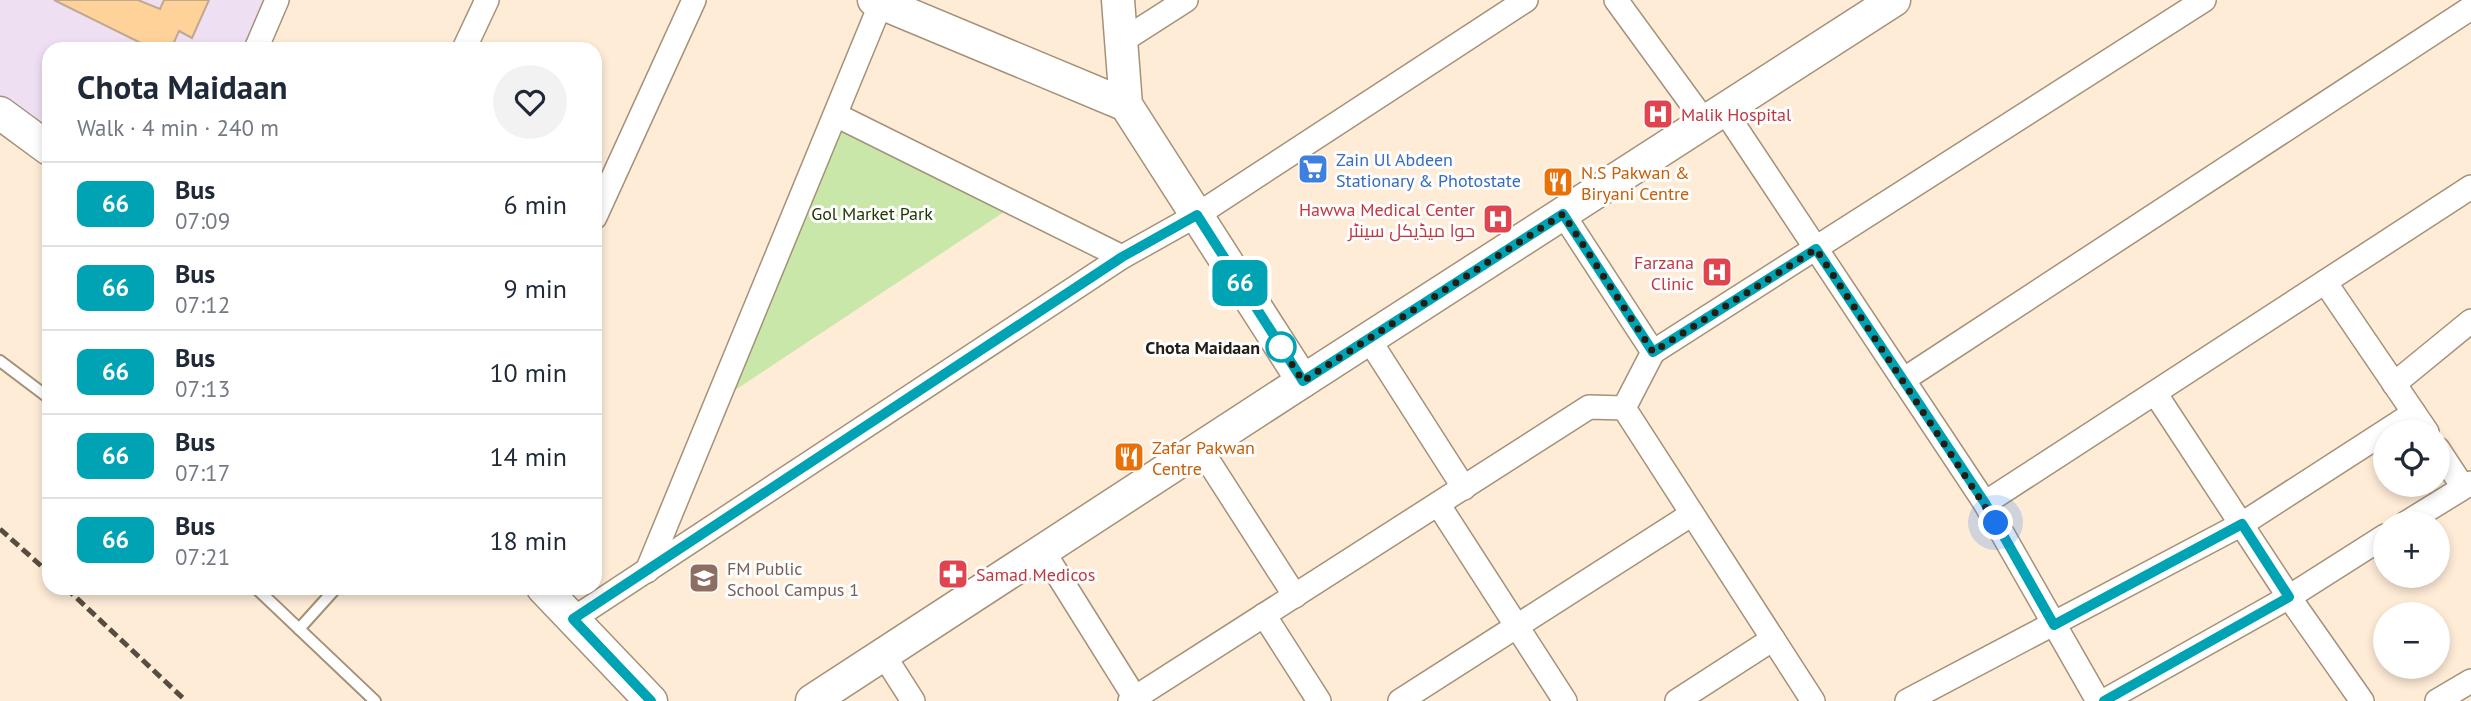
<!DOCTYPE html>
<html lang="en">
<head>
<meta charset="utf-8">
<style>
	:root { --surface:#fff; --page:#f2f2f3; --text:#1f2937; --muted:#747a83; --line:#e0e1e3 }
	body { margin:0; font-family:"PT Sans",Cairo,sans-serif; background:var(--page); color:var(--text); height:100vh; display:flex; flex-direction:column; font-size:26px; white-space:nowrap }
	* { box-sizing:border-box; margin:0 }
	p { font-size:23px; color:var(--muted) }
	.icon { flex:none; width:38px; height:38px; fill:none; stroke:currentColor; stroke-width:2; stroke-linecap:round; stroke-linejoin:round }
	.map { position:relative; flex:1; overflow:hidden }
	.sheet { position:absolute; left:42px; top:42px; width:560px; height:553px; display:flex; flex-direction:column; background:var(--surface); border-radius:21px; box-shadow:0 4px 10px #0003 }
	.sheet>* { flex:none }
	.badge { padding:0 14px; border-radius:10px; font-size:24px; line-height:46px }
	.controls { position:absolute; left:2373px; top:420px; display:grid; gap:14px }
	.controls a { display:grid; place-items:center; width:77px; height:77px; border-radius:50%; background:var(--surface); box-shadow:0 4px 10px #0003; font-size:35px }
	.you { position:absolute; width:35px; height:35px; margin:-18px; border:5px solid #fff; border-radius:50%; background:#1a73e8; box-shadow:0 0 0 10px #1a73e833 }
	.map>.badge { position:absolute; translate:-50% -50%; box-shadow:0 0 0 4px #fff }
	.round { display:grid; place-items:center; flex:none; width:74px; height:74px; border-radius:37px; background:var(--page) }
	.headline { display:flex; align-items:center; justify-content:space-between; height:119px; padding:0 35px }
	h1 { font-size:33px; font-weight:800; line-height:52px }
	ul { padding:0; list-style:none }
	li { display:flex; align-items:center; gap:21px; height:84px; padding:0 35px; border-top:2px solid var(--line) }
	li div { flex:1 }
	li b { display:block; font-size:26px }
	li em { font-style:normal }
	li .badge { min-width:77px; font-weight:700; text-align:center }
	.map>svg:first-child { display:block }
	.education { fill:#efdff2 }
	.green { fill:#c9e7a9 }
	.building { fill:#ffd29a; stroke:#bfaa91; stroke-width:2 }
	.lines { fill:none; stroke-linecap:round; stroke-linejoin:round }
	.lane-casing { stroke:#a59178; stroke-width:14 }
	.street-casing { stroke:#a59178; stroke-width:26 }
	.secondary-casing { stroke:#a59178; stroke-width:35 }
	.lane { stroke:#fff; stroke-width:10 }
	.street { stroke:#fff; stroke-width:23 }
	.secondary { stroke:#fff; stroke-width:32 }
	.rail { stroke:#574d41; stroke-width:5; stroke-dasharray:10 5; stroke-linecap:butt }
	.line-casing { stroke:#fff; stroke-width:16 }
	.line { stroke:#00a3b4; stroke-width:10 }
	.walk { stroke:#241d13; stroke-width:7; stroke-dasharray:0 12.6 }
	.stop-dot { fill:#fff; stroke:#00a3b4; stroke-width:3.5 }
	.labels { text-anchor:middle; dominant-baseline:central; stroke-width:6; stroke-linejoin:round; paint-order:stroke }
	.health-label { font-size:18px; fill:#be3a42; stroke:#fdfdfd; text-anchor:start }
	.shop-label { font-size:18px; fill:#366cbe; stroke:#fdfdfd; text-anchor:start }
	.food-label { font-size:18px; fill:#c56008; stroke:#fdfdfd; text-anchor:start }
	.park-label { font-size:18px; fill:#213700; stroke:#fdfdfd }
	.stop-label { font-size:18px; font-weight:bold; fill:#241d13; stroke:#fdfdfd; text-anchor:end }
	.education-label { font-size:18px; fill:#785e54; stroke:#fdfdfd; text-anchor:start }
</style>
</head>
<body>
<div class="map">
<svg width="2471" height="701" viewBox="0 0 2471 701">
	<rect width="100%" height="100%" fill="#feecd7"/>
	<polygon class="education" points="0,0 277,0 256,49 49,49 49,149 0,113"/>
	<polygon class="green" points="836,115 1016,204 717,402"/>
	<polygon class="building" points="54,0 138,0 160,9 164,0 209,0 192,38 179,31 171,49 153,49"/>
	<g class="lines">
		<g class="lane-casing">
			<g id="lane">
				<polyline points="0,361 49,398"/>
				<polyline points="256,588 375,701"/>
				<polyline points="299,629 336,588"/>
			</g>
		</g>
		<g class="street-casing">
			<g id="street">
				<polyline points="1616,0 1705,122"/>
				<polyline points="1122,41 1186,0"/>
				<polyline points="256,49 277,0"/>
				<polyline points="464,49 487,0"/>
				<polyline points="1724,110 1985,503 2098,701"/>
				<polyline points="836,115 1122,257"/>
				<polyline points="1563,214 1653,352 1624,408 1813,701"/>
				<polyline points="595,217 694,0"/>
				<polyline points="2325,282 2427,432"/>
				<polyline points="1368,338 1464,488"/>
				<polyline points="1653,352 2204,0"/>
				<polyline points="1903,380 2471,8"/>
				<polyline points="2394,384 2471,321"/>
				<polyline points="2155,393 2289,597 2362,701"/>
				<polyline points="1200,448 1295,596"/>
				<polyline points="2438,449 2463,487"/>
				<polyline points="1985,503 2471,187"/>
				<polyline points="1438,504 1565,701"/>
				<polyline points="2406,523 2471,483"/>
				<polyline points="1043,551 1135,698"/>
				<polyline points="647,571 881,3 878,0"/>
				<polyline points="1264,615 1319,701"/>
				<polyline points="573,619 1122,257 1197,215 1526,0"/>
				<polyline points="883,654 913,701"/>
				<polyline points="1130,701 1589,407 1624,408"/>
				<polyline points="1400,701 1692,514"/>
				<polyline points="1677,701 1773,639"/>
				<polyline points="1907,701 2242,524 2414,413"/>
				<polyline points="2104,701 2289,597 2385,536"/>
				<polyline points="2437,701 2471,681"/>
			</g>
		</g>
		<g class="secondary-casing">
			<g id="secondary">
				<polyline points="874,0 1126,105"/>
				<polyline points="1118,0 1126,105 1303,381"/>
				<polyline points="0,113 49,149"/>
				<polyline points="543,588 651,701"/>
				<polyline points="812,701 1303,381 1894,0"/>
			</g>
		</g>
		<use href="#lane" class="lane"/>
		<use href="#street" class="street"/>
		<use href="#secondary" class="secondary"/>
		<g class="rail">
			<polyline points="0,529 49,573"/>
			<polyline points="66,588 186,701"/>
		</g>
	</g>
	<g class="lines">
		<g class="line-casing">
			<polyline id="line" points="651,701 573,619 1122,257 1197,215 1303,381 1563,214 1653,352 1816,249 1985,503 2054,625 2242,524 2289,597 2104,701"/>
		</g>
		<use href="#line" class="line"/>
		<polyline class="walk" points="1281,347 1276,340 1303,381 1563,214 1653,352 1816,249 1996,523"/>
	</g>
	<defs>
		<g id="hospital-square" transform="scale(1.575)"><rect x="-9" y="-9" width="18" height="18" rx="4" fill="#e0444e" stroke="#fdfdfd"/><path d="M-5-5h3v3.5h4V-5h3V5h-3V1.5h-4V5h-3Z" fill="#fff"/></g>
		<g id="supermarket-square" transform="scale(1.575)"><rect x="-9" y="-9" width="18" height="18" rx="4" fill="#3f7fe0" stroke="#fdfdfd"/><path d="M-6-5.5h2.5l.6 2H6L4.5 2H-2.5L-4.4-4H-6ZM-1.5 3.2a1.3 1.3 0 1 0 .1 0ZM3 3.2a1.3 1.3 0 1 0 .1 0Z" fill="#fff"/></g>
		<g id="restaurant-square" transform="scale(1.575)"><rect x="-9" y="-9" width="18" height="18" rx="4" fill="#e8710a" stroke="#fdfdfd"/><path d="M-5-6h1v4h1v-4h1v4h1v-4h1v5L-1.5 .5V6h-2V.5L-5-1ZM5-6V6H3V1.5H1.5Q1.5-4 5-6Z" fill="#fff"/></g>
		<g id="pharmacy-square" transform="scale(1.575)"><rect x="-9" y="-9" width="18" height="18" rx="4" fill="#e0444e" stroke="#fdfdfd"/><path d="M-2-6h4v4h4v4h-4v4h-4v-4h-4v-4h4Z" fill="#fff"/></g>
		<g id="school-square" transform="scale(1.575)"><rect x="-9" y="-9" width="18" height="18" rx="4" fill="#8d6e63" stroke="#fdfdfd"/><path d="M0-5L7-2L0 1L-7-2ZM-4 1L0 2.5L4 1V4Q0 6-4 4Z" fill="#fff"/></g>
	</defs>
	<g fill-rule="evenodd">
		<use href="#hospital-square" x="1658" y="114"/>
		<use href="#supermarket-square" x="1313" y="169"/>
		<use href="#restaurant-square" x="1558" y="182"/>
		<use href="#hospital-square" x="1498" y="219"/>
		<use href="#hospital-square" x="1717" y="272"/>
		<use href="#restaurant-square" x="1129" y="457"/>
		<use href="#pharmacy-square" x="953" y="574"/>
		<use href="#school-square" x="704" y="578"/>
	</g>
	<circle class="stop-dot" cx="1281" cy="347" r="14"/>
	<g class="labels">
		<g class="health-label">
			<text x="1681" y="114">Malik Hospital</text>
			<text x="1475" y="209" text-anchor="end">Hawwa Medical Center<tspan x="1475" dy="21">حوا میڈیکل سینٹر</tspan></text>
			<text x="1694" y="262" text-anchor="end">Farzana<tspan x="1694" dy="21">Clinic</tspan></text>
			<text x="976" y="574">Samad Medicos</text>
		</g>
		<g class="shop-label">
			<text x="1336" y="159">Zain Ul Abdeen<tspan x="1336" dy="21">Stationary &amp; Photostate</tspan></text>
		</g>
		<g class="food-label">
			<text x="1581" y="172">N.S Pakwan &amp;<tspan x="1581" dy="21">Biryani Centre</tspan></text>
			<text x="1152" y="447">Zafar Pakwan<tspan x="1152" dy="21">Centre</tspan></text>
		</g>
		<g class="park-label">
			<text x="872" y="213">Gol Market Park</text>
		</g>
		<g class="stop-label">
			<text x="1260" y="347">Chota Maidaan</text>
		</g>
		<g class="education-label">
			<text x="727" y="568">FM Public<tspan x="727" dy="21">School Campus 1</tspan></text>
		</g>
	</g>
</svg>
<div class="controls">
<a><svg class="icon" aria-label="locate" viewBox="0 0 24 24"><circle cx="12" cy="12" r="6"/><path d="M12 2v4M12 18v4M2 12h4M18 12h4"/></svg></a>
<a>+</a>
<a>−</a>
</div>
<div class="you" style="left:1996px;top:523px"></div>
<b class="badge" style="left:1240px;top:283px;background:#00a3b4;color:#fff">66</b>
<section class="sheet">
<div class="headline"><div><h1>Chota Maidaan</h1><p>Walk · 4 min · 240 m</p></div><a class="round"><svg class="icon" aria-label="heart" viewBox="0 0 24 24"><path d="M12 20l-8-8c-3-5 5-10 8-4 3-6 11-1 8 4z"/></svg></a></div>
<ul>
<li><span class="badge" style="background:#00a3b4;color:#fff">66</span><div><b>Bus</b><p>07:09</p></div><em>6 min</em></li>
<li><span class="badge" style="background:#00a3b4;color:#fff">66</span><div><b>Bus</b><p>07:12</p></div><em>9 min</em></li>
<li><span class="badge" style="background:#00a3b4;color:#fff">66</span><div><b>Bus</b><p>07:13</p></div><em>10 min</em></li>
<li><span class="badge" style="background:#00a3b4;color:#fff">66</span><div><b>Bus</b><p>07:17</p></div><em>14 min</em></li>
<li><span class="badge" style="background:#00a3b4;color:#fff">66</span><div><b>Bus</b><p>07:21</p></div><em>18 min</em></li>
</ul>
</section>
</div>
</body>
</html>
